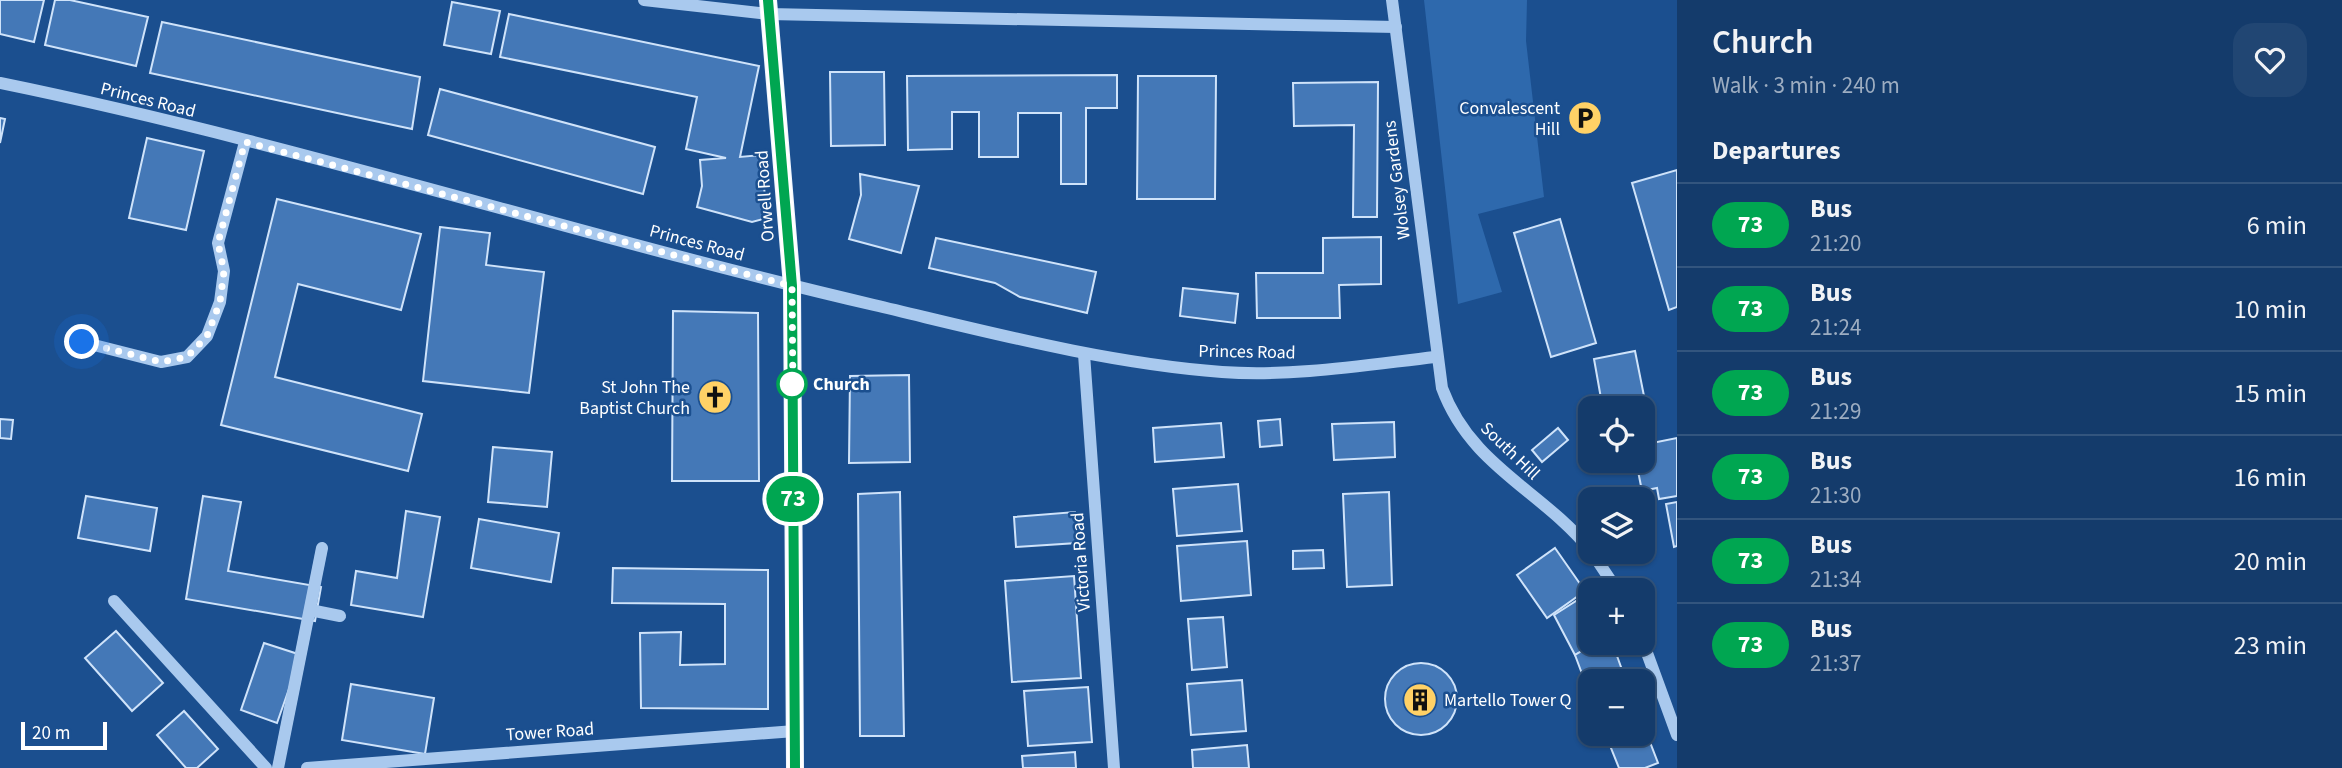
<!DOCTYPE html>
<html lang="en">
<head>
<meta charset="utf-8">
<style>
	:root { --surface:#143b6b; --page:#214673; --text:#f1f3f6; --muted:#9dadc1; --line:#33557e }
	body { margin:0; font-family:"Source Sans 3",sans-serif; background:var(--page); color:var(--text); height:100vh; display:flex; flex-direction:column; font-size:26px; white-space:nowrap }
	* { box-sizing:border-box; margin:0 }
	p { font-size:23px; color:var(--muted) }
	.icon { flex:none; width:38px; height:38px; fill:none; stroke:currentColor; stroke-width:2; stroke-linecap:round; stroke-linejoin:round }
	.map { position:relative; flex:1; overflow:hidden }
	.sheet { display:flex; flex-direction:column; background:var(--surface); width:665px }
	.sheet>* { flex:none }
	.badge { padding:0 14px; border-radius:23px; font-size:24px; line-height:46px }
	.tools { position:absolute; left:1578px; top:396px; display:grid; gap:14px }
	.tools a { display:grid; place-items:center; width:77px; height:77px; border-radius:14px; background:var(--surface); box-shadow:0 2px 5px #0004,0 0 0 2px var(--line); font-size:35px }
	.scale { position:absolute; left:21px; bottom:18px; width:86px; box-sizing:border-box; padding-left:7px; border:4px solid #fff; border-top:0; font-size:19px; line-height:24px; white-space:nowrap; color:#fff; -webkit-text-stroke:5px #1b4f8f; paint-order:stroke }
	.you { position:absolute; width:35px; height:35px; margin:-18px; border:5px solid #fff; border-radius:50%; background:#1a73e8; box-shadow:0 0 0 10px #1a73e833 }
	.map>.badge { position:absolute; translate:-50% -50%; box-shadow:0 0 0 4px #fff }
	h2 { padding:0 35px; font-size:26px; line-height:63px }
	.round { display:grid; place-items:center; flex:none; width:74px; height:74px; border-radius:21px; background:var(--page) }
	.head { display:flex; align-items:center; justify-content:space-between; height:119px; padding:0 35px }
	h1 { font-size:33px; font-weight:600; line-height:52px }
	ul { padding:0; list-style:none }
	li { display:flex; align-items:center; gap:21px; height:84px; padding:0 35px; border-top:2px solid var(--line) }
	li div { flex:1 }
	li b { display:block; font-size:26px }
	li em { font-style:normal }
	li .badge { min-width:77px; font-weight:700; text-align:center }
	main { display:flex; flex:1; min-height:0 }
	.map>svg:first-child { display:block }
	.green { fill:#2e69ad }
	.building { fill:#4478b7; stroke:#cfe3fa; stroke-width:2 }
	.lines { fill:none; stroke-linecap:round; stroke-linejoin:round }
	.minor { stroke:#a9c9ee; stroke-width:12 }
	.major { stroke:#f0f6ff; stroke-width:18 }
	.line-casing { stroke:#fff; stroke-width:16 }
	.line { stroke:#00a651; stroke-width:10 }
	.walk { stroke:#fff; stroke-width:7; stroke-dasharray:0 12.6 }
	.stop-dot { fill:#fff; stroke:#00a651; stroke-width:3.5 }
	.labels { text-anchor:middle; dominant-baseline:central; stroke-width:5; stroke-linejoin:round; paint-order:stroke }
	.street-label { font-size:18px; fill:#fff; stroke:#1b4f8f }
	.poi-label { font-size:18px; fill:#fff; stroke:#1b4f8f; text-anchor:end }
	.stop-label { font-size:18px; font-weight:bold; fill:#fff; stroke:#1b4f8f; text-anchor:start }
</style>
</head>
<body>
<main>
<div class="map">
<svg width="1677" height="768" viewBox="0 0 1677 768">
	<rect width="100%" height="100%" fill="#1b4f8f"/>
	<polygon class="green" points="1424,0 1527,0 1526,41 1544,197 1478,214 1502,292 1458,304"/>
	<g class="building">
		<polygon points="0,0 44,0 34,42 0,34"/>
		<polygon points="55,0 70,0 148,17 136,66 45,45"/>
		<polygon points="452,2 500,11 491,54 444,45"/>
		<polygon points="509,14 759,66 740,157 761,155 767,218 752,222 697,207 702,186 700,160 726,158 686,149 697,97 500,57"/>
		<polygon points="162,22 420,77 412,129 150,73"/>
		<polygon points="830,72 884,72 885,145 831,146"/>
		<polygon points="1117,75 1117,108 1086,108 1086,184 1061,184 1061,113 1018,113 1018,157 979,157 979,112 952,112 952,149 908,150 907,76"/>
		<polygon points="1138,76 1216,76 1215,199 1137,199"/>
		<polygon points="1378,82 1377,217 1353,217 1354,125 1294,126 1293,83"/>
		<polygon points="440,89 655,147 643,194 428,135"/>
		<polygon points="0,118 5,119 0,143"/>
		<polygon points="147,138 204,151 186,230 129,218"/>
		<polygon points="1677,170 1677,307 1669,310 1632,183"/>
		<polygon points="860,174 919,186 901,253 849,239 861,195"/>
		<polygon points="277,199 421,234 401,310 298,284 275,377 422,414 408,471 221,425"/>
		<polygon points="1560,219 1596,343 1551,357 1514,233"/>
		<polygon points="440,227 490,233 486,265 544,272 529,393 423,381"/>
		<polygon points="1381,237 1381,284 1339,285 1340,318 1257,318 1256,273 1323,273 1323,238"/>
		<polygon points="936,238 1096,272 1087,313 1020,297 995,283 929,268"/>
		<polygon points="1183,288 1238,294 1235,323 1180,316"/>
		<polygon points="673,311 758,313 759,481 672,481"/>
		<polygon points="1635,351 1644,396 1602,404 1594,359"/>
		<polygon points="909,375 910,462 849,463 850,376"/>
		<polygon points="1644,396 1652,440 1643,442 1643,408 1603,408 1602,404"/>
		<polygon points="0,419 13,420 11,439 0,438"/>
		<polygon points="1280,419 1282,445 1260,447 1258,421"/>
		<polygon points="1394,422 1395,457 1334,460 1332,424"/>
		<polygon points="1221,423 1224,457 1155,462 1153,428"/>
		<polygon points="1558,428 1568,440 1542,462 1532,450"/>
		<polygon points="1677,438 1677,496 1659,499 1657,488 1642,491 1638,471 1651,469 1647,444"/>
		<polygon points="493,447 552,452 547,507 488,502"/>
		<polygon points="1238,484 1242,531 1177,536 1173,489"/>
		<polygon points="900,492 904,736 860,736 858,494"/>
		<polygon points="1389,492 1392,585 1347,587 1343,494"/>
		<polygon points="86,496 157,508 150,551 78,538"/>
		<polygon points="203,496 241,502 228,571 321,587 315,621 186,599"/>
		<polygon points="1677,502 1677,546 1674,547 1666,504"/>
		<polygon points="406,511 440,517 423,617 351,605 356,571 397,578"/>
		<polygon points="1075,512 1077,543 1016,547 1014,517"/>
		<polygon points="479,519 559,533 551,582 471,568"/>
		<polygon points="1247,541 1251,595 1181,601 1177,546"/>
		<polygon points="1555,548 1585,591 1547,618 1517,575"/>
		<polygon points="1323,550 1324,568 1293,569 1293,551"/>
		<polygon points="613,568 768,570 768,709 641,708 640,633 681,632 680,665 725,664 725,604 612,603"/>
		<polygon points="1074,576 1081,678 1012,682 1005,581"/>
		<polygon points="1587,594 1591,601 1591,642 1597,642 1575,655 1554,615"/>
		<polygon points="1223,617 1227,667 1192,670 1188,619"/>
		<polygon points="116,631 163,683 132,711 85,658"/>
		<polygon points="1597,642 1612,642 1626,681 1591,681 1590,695 1575,655"/>
		<polygon points="264,643 301,655 277,723 241,710"/>
		<circle cx="1421" cy="699" r="36"/>
		<polygon points="1242,680 1246,731 1191,735 1187,684"/>
		<polygon points="351,684 434,698 425,754 342,740"/>
		<polygon points="1088,687 1092,742 1028,746 1024,691"/>
		<polygon points="184,711 218,749 197,768 186,768 157,735"/>
		<polygon points="1643,724 1658,763 1645,768 1619,768 1607,738 1619,733 1643,733"/>
		<polygon points="1247,745 1249,768 1193,768 1192,750"/>
		<polygon points="1075,752 1076,768 1023,768 1022,756"/>
	</g>
	<g class="lines">
		<g class="minor">
			<polyline points="644,0 769,14 1396,27"/>
			<path d="M1392,0l50,388c29,79 100,102 149,163"/>
			<path d="M0,83c294,60 581,154 874,222 115,27 230,58 348,67 71,5 143,-7 213,-15"/>
			<polyline points="82,342 161,362 187,357 207,336 220,302 224,271 218,243 245,142"/>
			<polyline points="1084,354 1114,768"/>
			<polyline points="1591,551 1617,590"/>
			<polyline points="114,601 266,768"/>
			<polyline points="310,610 340,616"/>
			<polyline points="1643,642 1677,735"/>
			<polyline points="278,768 322,548"/>
			<polyline points="307,768 795,731"/>
		</g>
		<polyline class="major" points="768,0 792,286 795,768"/>
	</g>
	<g class="lines">
		<g class="line-casing">
			<polyline id="line" points="768,0 792,286 795,768"/>
		</g>
		<use href="#line" class="line"/>
		<polyline class="walk" points="82,342 161,362 187,357 207,336 220,302 224,271 218,243 245,142 792,286 793,397 792,384"/>
	</g>
	<defs>
		<g id="parking-disc" transform="scale(1.75)"><circle r="9.5" fill="#ffd166" stroke="#1b4f8f"/><path d="M-3.5-5.5H1a3.5 3.5 0 0 1 0 7H-1V5.5H-3.5ZM-1-3.4V-.6H.8a1.4 1.4 0 0 0 0-2.8Z" fill="#111"/></g>
		<g id="church-disc" transform="scale(1.75)"><circle r="9.5" fill="#ffd166" stroke="#1b4f8f"/><path d="M-1.2-6h2.4v3.5h3.3v2.4h-3.3V6h-2.4V-.1h-3.3v-2.4h3.3Z" fill="#111"/></g>
		<g id="building-disc" transform="scale(1.75)"><circle r="9.5" fill="#ffd166" stroke="#1b4f8f"/><path d="M-4-6H4V6H1V3H-1V6H-4ZM-2.5-4.3h1.7v1.8h-1.7ZM.8-4.3h1.7v1.8H.8ZM-2.5-1h1.7V.8h-1.7ZM.8-1h1.7V.8H.8Z" fill="#111"/></g>
	</defs>
	<g fill-rule="evenodd">
		<use href="#parking-disc" x="1585" y="118"/>
		<use href="#church-disc" x="715" y="397"/>
		<use href="#building-disc" x="1420" y="700"/>
	</g>
	<circle class="stop-dot" cx="792" cy="384" r="14"/>
	<g class="labels">
		<g class="street-label">
			<text transform="translate(148 100) rotate(14)">Princes Road</text>
			<text transform="translate(1397 180) rotate(-97)">Wolsey Gardens</text>
			<text transform="translate(765 196) rotate(-94)">Orwell Road</text>
			<text transform="translate(697 243) rotate(15)">Princes Road</text>
			<text transform="translate(1247 352) rotate(1)">Princes Road</text>
			<text transform="translate(1510 451) rotate(44)">South Hill</text>
			<text transform="translate(1081 562) rotate(-94)">Victoria Road</text>
			<text transform="translate(550 732) rotate(-4)">Tower Road</text>
		</g>
		<g class="poi-label">
			<text x="1560" y="108">Convalescent<tspan x="1560" dy="21">Hill</tspan></text>
			<text x="690" y="387">St John The<tspan x="690" dy="21">Baptist Church</tspan></text>
			<text x="1444" y="700" text-anchor="start">Martello Tower Q</text>
		</g>
		<g class="stop-label">
			<text x="813" y="384">Church</text>
		</g>
	</g>
</svg>
<div class="tools">
<a><svg class="icon" aria-label="locate" viewBox="0 0 24 24"><circle cx="12" cy="12" r="6"/><path d="M12 2v4M12 18v4M2 12h4M18 12h4"/></svg></a>
<a><svg class="icon" aria-label="layers" viewBox="0 0 24 24"><path d="M12 4l9 5-9 5-9-5zM3 14l9 5 9-5"/></svg></a>
<a>+</a>
<a>−</a>
</div>
<div class="scale">20 m</div>
<div class="you" style="left:82px;top:342px"></div>
<b class="badge" style="left:793px;top:499px;background:#00a651;color:#fff">73</b>
</div>
<section class="sheet">
<div class="head"><div><h1>Church</h1><p>Walk · 3 min · 240 m</p></div><a class="round"><svg class="icon" aria-label="heart" viewBox="0 0 24 24"><path d="M12 20l-8-8c-3-5 5-10 8-4 3-6 11-1 8 4z"/></svg></a></div>
<h2>Departures</h2>
<ul>
<li><span class="badge" style="background:#00a651;color:#fff">73</span><div><b>Bus</b><p>21:20</p></div><em>6 min</em></li>
<li><span class="badge" style="background:#00a651;color:#fff">73</span><div><b>Bus</b><p>21:24</p></div><em>10 min</em></li>
<li><span class="badge" style="background:#00a651;color:#fff">73</span><div><b>Bus</b><p>21:29</p></div><em>15 min</em></li>
<li><span class="badge" style="background:#00a651;color:#fff">73</span><div><b>Bus</b><p>21:30</p></div><em>16 min</em></li>
<li><span class="badge" style="background:#00a651;color:#fff">73</span><div><b>Bus</b><p>21:34</p></div><em>20 min</em></li>
<li><span class="badge" style="background:#00a651;color:#fff">73</span><div><b>Bus</b><p>21:37</p></div><em>23 min</em></li>
</ul>
</section>
</main>
</body>
</html>
